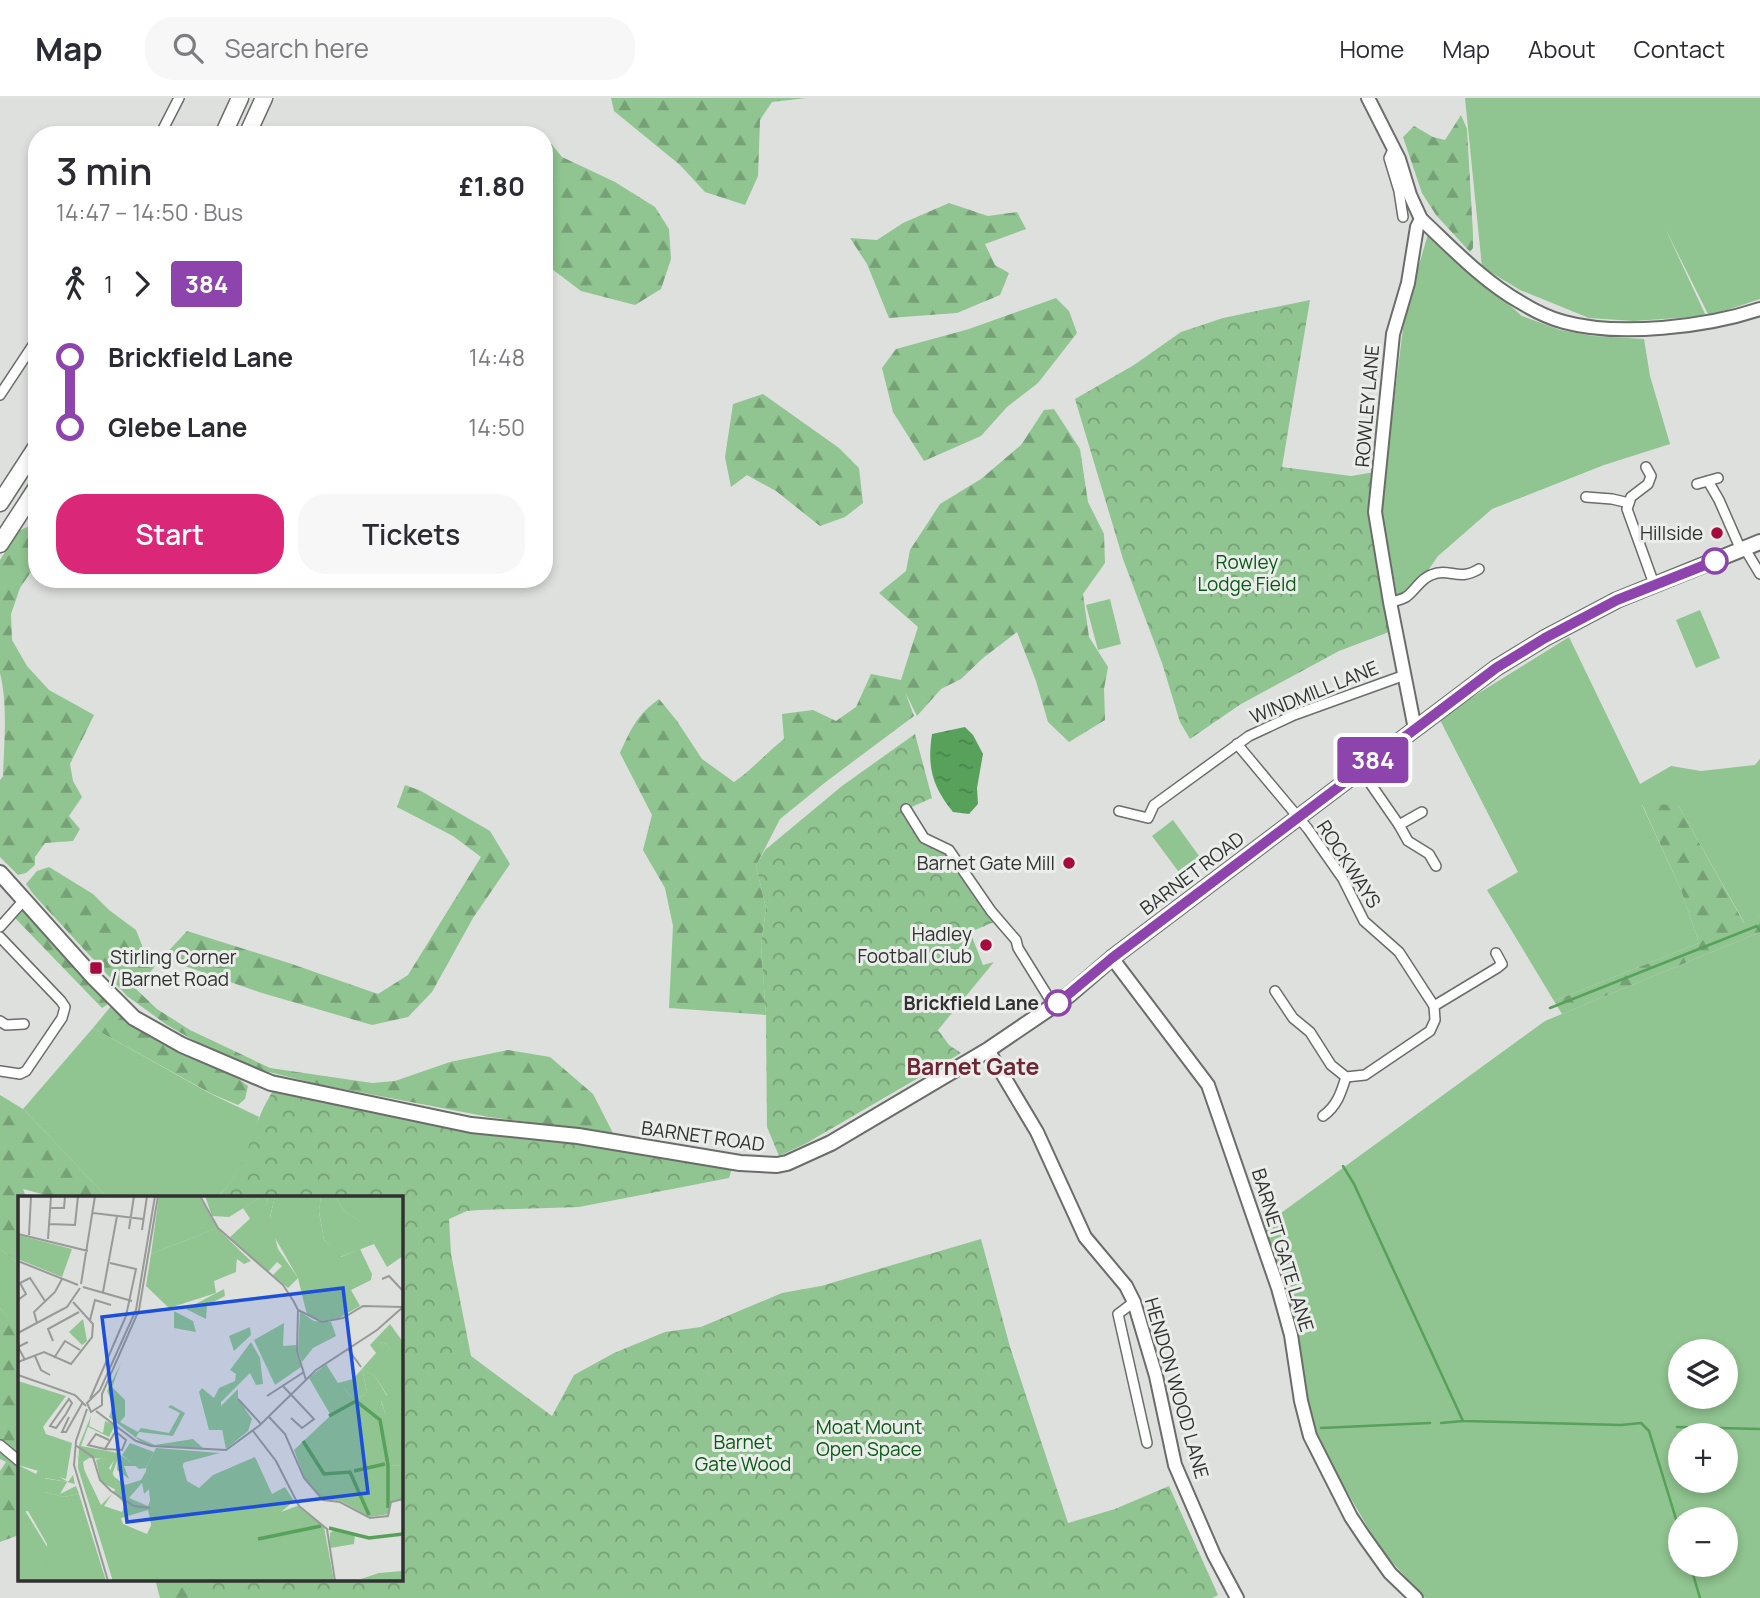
<!DOCTYPE html>
<html lang="en">
<head>
<meta charset="utf-8">
<style>
	:root { --surface:#fff; --page:#f7f7f7; --text:#2b2b33; --muted:#7c7c81; --line:#e1e1e2; --accent:#db2777 }
	body { margin:0; font-family:Manrope,sans-serif; background:var(--page); color:var(--text); height:100vh; display:flex; flex-direction:column; font-size:26px; white-space:nowrap }
	* { box-sizing:border-box; margin:0 }
	p { font-size:23px; color:var(--muted) }
	.icon { flex:none; width:38px; height:38px; fill:none; stroke:currentColor; stroke-width:2; stroke-linecap:round; stroke-linejoin:round }
	.map { position:relative; flex:1; overflow:hidden }
	.sheet { position:absolute; left:28px; top:28px; width:525px; height:462px; display:flex; flex-direction:column; background:var(--surface); border-radius:28px; box-shadow:0 4px 10px #0003 }
	.sheet>* { flex:none }
	.badge { padding:0 14px; border-radius:5px; font-size:24px; line-height:46px }
	.controls { position:absolute; left:1668px; top:1241px; display:grid; gap:14px }
	.controls a { display:grid; place-items:center; width:70px; height:70px; border-radius:50%; background:var(--surface); box-shadow:0 4px 10px #0003; font-size:35px }
	.map>.badge { position:absolute; translate:-50% -50%; box-shadow:0 0 0 4px #fff }
	.legs { display:flex; align-items:center; gap:10px; height:77px; padding:0 28px; font-size:23px }
	.legs p { margin-inline-start:auto }
	.headline { display:flex; align-items:center; justify-content:space-between; height:119px; padding:0 28px }
	h1 { font-size:38px; font-weight:600; line-height:52px }
	.action { display:flex; gap:14px; margin-top:auto; padding:14px 28px }
	.action a { flex:1; height:80px; border-radius:28px; background:var(--accent); color:#fff; font-size:28px; font-weight:600; line-height:80px; text-align:center }
	.action a+a { background:var(--page); color:var(--text) }
	ul { padding:0 28px; list-style:none }
	li { display:flex; align-items:center; gap:24px; height:70px; font-size:26px }
	li i { display:grid; place-items:center; width:10px; height:100%; margin:0 9px; background:currentColor }
	li i::after { content:''; width:18px; height:18px; margin:-9px; border:5px solid; border-radius:50%; background:var(--surface) }
	li p { margin-inline-start:auto }
	li:first-child i { background:linear-gradient(#0000 50%,currentColor 0) }
	li:last-child i { background:linear-gradient(currentColor 50%,#0000 0) }
	header { display:flex; align-items:center; gap:42px; box-sizing:border-box; height:98px; padding:0 35px; background:var(--surface); border-bottom:2px solid var(--line) }
	header strong { font-size:33px }
	nav { display:flex; gap:38px; margin-inline-start:auto; font-size:24px }
	.search { width:490px; height:63px; background:var(--page); display:flex; align-items:center; gap:18px; box-sizing:border-box; padding:0 24px; border-radius:28px; color:var(--muted); font-size:26px }
	.map>svg:first-child { display:block }
	.green { fill:#90c490; fill-rule:evenodd }
	.forest { fill:url(#forest-firs) }
	.park { fill:url(#park-crowns) }
	.water { fill:url(#water-ripples) }
	.lines { fill:none; stroke-linecap:round; stroke-linejoin:round }
	.stream { stroke:#58a15b; stroke-width:2.5 }
	.minor-casing { stroke:#6a6d6a; stroke-width:12 }
	.tertiary-casing { stroke:#6a6d6a; stroke-width:16 }
	.secondary-casing { stroke:#6a6d6a; stroke-width:16 }
	.primary-casing { stroke:#6a6d6a; stroke-width:18 }
	.trunk-casing { stroke:#6a6d6a; stroke-width:19 }
	.minor { stroke:#fff; stroke-width:9 }
	.tertiary { stroke:#fff; stroke-width:12 }
	.secondary { stroke:#fff; stroke-width:12 }
	.primary { stroke:#fff; stroke-width:14 }
	.trunk { stroke:#fff; stroke-width:16 }
	.line-1-casing { stroke:#fff; stroke-width:16 }
	.line-1 { stroke:#8e44ad; stroke-width:10 }
	.poi-dot { fill:#a50b3e; stroke:#eaedea; stroke-width:2.5 }
	.stop-1-dot { fill:#fff; stroke:#8e44ad; stroke-width:3.5 }
	.labels { text-anchor:middle; dominant-baseline:central; stroke-width:6; stroke-linejoin:round; paint-order:stroke }
	.street-label { font-size:19px; fill:#303130; stroke:#eaedea }
	.poi-label { font-size:19px; fill:#303130; stroke:#eaedea; text-anchor:end }
	.park-label { font-size:19px; fill:#085a15; stroke:#eaedea }
	.stop-label { font-size:19px; font-weight:bold; fill:#303130; stroke:#eaedea; text-anchor:end }
	.quarter-label { font-size:23px; font-weight:bold; fill:#6d2734; stroke:#eaedea }
	.inset-river { fill:none; stroke:#58a15b; stroke-width:3.5 }
	.inset-road { fill:none; stroke:#989a98; stroke-width:2 }
	.view { fill:#1d4ed8; fill-opacity:0.15; stroke:#1d4ed8; stroke-width:3.5 }
	.inset-edge { fill:none; stroke:#303130; stroke-width:3.5 }
</style>
</head>
<body>
<header>
<strong>Map</strong>
<div class="search"><svg class="icon" aria-label="search" viewBox="0 0 24 24"><circle cx="10" cy="10" r="6"/><path d="M15 15l6 6"/></svg>Search here</div>
<nav><a>Home</a><a>Map</a><a>About</a><a>Contact</a></nav>
</header>
<div class="map">
<svg width="1760" height="1500" viewBox="0 0 1760 1500">
	<defs>
		<pattern id="forest-firs" width="22" height="20" patternUnits="userSpaceOnUse" patternTransform="scale(1.75)"><rect width="22" height="20" fill="#90c490"/><path d="M5 1l3.5 6h-7zM16 11l3.5 6h-7z" fill="#76a076"/></pattern>
		<pattern id="park-crowns" width="20" height="18" patternUnits="userSpaceOnUse" patternTransform="scale(1.75)"><rect width="20" height="18" fill="#90c490"/><path d="M2 6a3 3 0 1 1 6 0M12 15a3 3 0 1 1 6 0" fill="none" stroke="#76a076"/></pattern>
		<pattern id="water-ripples" width="26" height="14" patternUnits="userSpaceOnUse" patternTransform="scale(1.75)"><rect width="26" height="14" fill="#58a15b"/><path d="M2 4q2-2 4 0t4 0M15 11q2-2 4 0t4 0" fill="none" stroke="#49844c"/></pattern>
	</defs>
	<rect width="100%" height="100%" fill="#dde0dd"/>
	<g class="green">
		<polygon points="1465,0 1760,0 1760,201 1709,218 1665,130 1706,218 1634,223 1589,220 1520,192 1482,169"/>
		<polygon points="1428,136 1522,218 1560,232 1593,238 1644,241 1650,278 1670,346 1604,367 1492,411 1438,458 1422,481 1404,497 1397,497 1382,417 1385,373 1405,215"/>
		<polygon points="1110,501 1121,546 1098,552 1086,507"/>
		<polygon points="1700,512 1720,560 1696,570 1676,522"/>
		<polygon points="1569,539 1640,686 1671,668 1701,673 1755,667 1760,661 1760,818 1745,826 1678,707 1642,707 1681,792 1699,845 1554,903 1487,792 1518,774 1439,620"/>
		<polygon points="1173,722 1202,762 1181,777 1152,738"/>
		<path d="M1760,834v666h-335l-44,-48 -63,-108 -13,-41 -8,-71 -34,-104 282,-205zM1680,1253h46v45h-46zM1680,1337h46v45h-46zM1680,1421h46v45h-46z"/>
		<path d="M93,930l118,66 48,23c-8,30 -19,59 -42,80h-110l-84,-88z"/>
		<polygon points="0,1151 19,1166 19,1225 16,1229 0,1210"/>
	</g>
	<g class="forest">
		<polygon points="611,0 806,0 772,4 760,22 758,78 745,107 705,94 680,67 614,13"/>
		<polygon points="1461,17 1467,31 1473,136 1473,150 1470,154 1436,117 1422,95 1403,39 1414,28 1433,39 1445,42"/>
		<polygon points="544,37 562,59 615,84 655,109 669,131 671,161 661,191 635,207 581,193 544,165"/>
		<polygon points="949,105 988,118 1017,114 1026,131 985,146 995,167 1009,175 1000,197 957,215 889,220 867,166 850,140 877,142 903,125"/>
		<polygon points="1056,200 1069,213 1077,235 1038,285 1007,309 981,338 924,363 893,314 882,270 896,251 969,231"/>
		<polygon points="763,296 839,350 859,370 863,405 845,419 820,428 776,393 747,377 731,389 725,359 733,306"/>
		<path d="M1054,311l26,40 8,53 16,32 1,29 -22,31 6,43 19,30 -4,22 1,31 -36,22 -21,-20 -12,-41 -19,-49 -34,26 -22,21 -20,10 -24,27 -12,-24 9,24 -87,65 -47,38 -24,47 10,42 -5,37 5,70 -97,-7 4,-82 -8,-38 -22,-38 9,-35 -32,-62c11,-24 17,-38 39,-54l18,22 25,38 32,23c18,-12 32,-29 50,-43l-2,-25 31,-4 23,11 20,-14 15,-33 30,6 17,-53 -39,-34 27,-22 4,-21 30,-46 41,-25 40,-34 23,-35z"/>
		<path d="M37,425v40l-17,25 -9,26 1,26 15,26 22,24 45,25 -24,49 3,17 9,16 -13,19 11,13 -7,12 -28,2 -10,14v8l-9,8 -8,2 -18,-18v-77l3,-4c1,-34 5,-70 -3,-103v-113l18,-29z"/>
		<polygon points="405,687 421,693 490,733 510,766 473,820 432,894 408,919 372,927 262,895 162,860 136,891 157,911 190,932 270,970 372,985 395,983 450,964 508,952 550,959 593,996 613,1035 489,1019 317,986 249,969 216,955 167,927 127,898 34,797 26,786 37,773 49,769 93,796 109,812 136,832 143,850 162,860 187,833 289,865 378,896 408,877 481,759 453,738 397,709"/>
		<polygon points="1642,706 1678,707 1744,825 1760,818 1760,834 1562,916 1554,903 1699,845 1681,792"/>
		<polygon points="21,811 108,902 107,907 102,910 16,821 15,815"/>
		<polygon points="112,907 232,976 248,988 245,1001 238,1007 212,996 93,930"/>
		<polygon points="0,997 23,1011 107,1099 53,1099 23,1091 26,1099 19,1099 19,1166 0,1151"/>
		<polygon points="0,1210 16,1228 19,1225 19,1437 0,1444 0,1373 6,1364 0,1361"/>
		<polygon points="155,1481 205,1481 202,1500 160,1500"/>
	</g>
	<g class="park">
		<polygon points="1310,202 1282,369 1351,378 1375,374 1371,419 1389,534 1339,553 1241,606 1190,641 1180,624 1162,565 1123,461 1075,301 1134,267 1181,234 1223,220"/>
		<polygon points="915,636 932,700 907,711 924,740 949,752 999,822 970,834 983,867 994,864 938,932 949,947 961,955 805,1046 779,1058 767,1029 766,917 761,847 766,810 756,768 765,752 842,688"/>
		<path d="M273,993l186,39 158,19 115,19 -3,10 -150,29 -100,3 -12,1 -18,8 2,35 20,102 81,60 22,-41 40,-22 51,-21 36,-5 81,-34 39,-7 160,-47 29,108 58,176 47,-14 54,-23 49,109 -6,3h-1024l3,-19h210v-382h-184c35,-32 32,-70 56,-106z"/>
	</g>
	<path class="water" d="M965,629l8,8 10,19 -6,34 1,16 -9,10 -16,-2c-21,-26 -26,-45 -21,-78z"/>
	<g class="lines">
		<g class="stream">
			<polyline points="1550,910 1757,828 1760,833"/>
			<polyline points="1343,1068 1354,1086 1463,1323 1621,1327 1641,1325 1649,1333 1680,1434"/>
			<polyline points="1441,1325 1463,1323"/>
			<polyline points="1677,1329 1760,1331"/>
			<polyline points="1321,1330 1430,1325"/>
			<polyline points="1690,1466 1700,1500"/>
		</g>
		<g class="minor-casing">
			<g id="minor">
				<polyline points="160,37 179,0"/>
				<polyline points="1394,50 1389,60 1399,93 1403,119"/>
				<polyline points="0,297 37,241"/>
				<polyline points="1646,369 1651,378 1648,386 1631,399 1627,411 1654,486"/>
				<polyline points="1708,383 1719,402 1741,452"/>
				<polyline points="1697,386 1718,380"/>
				<polyline points="1586,399 1612,401 1629,405"/>
				<polyline points="1745,451 1760,476"/>
				<path d="M1390,504c5,-1 11,-2 16,-5 9,-6 14,-18 25,-22 19,-8 27,7 48,-6"/>
				<polyline points="1237,646 1308,731 1343,781 1364,823 1399,854 1434,908 1435,922 1430,933 1365,977 1346,979 1331,967 1310,934 1293,920 1275,893"/>
				<polyline points="1361,672 1399,727 1422,714"/>
				<polyline points="906,711 924,740 949,752 991,813 1016,842 1018,850 1054,908"/>
				<polyline points="1119,713 1148,720 1154,707 1249,638 1294,617 1405,577"/>
				<polyline points="1399,727 1408,743 1429,756 1436,768"/>
				<polyline points="0,829 25,801"/>
				<polyline points="0,839 61,903 65,909 62,920 26,973 20,976 0,973"/>
				<polyline points="1434,908 1497,870 1502,866 1496,855"/>
				<polyline points="0,923 6,927 24,926"/>
				<path d="M1323,1018c14,-10 18,-23 23,-39"/>
				<polyline points="1134,1204 1118,1216 1147,1345"/>
				<polyline points="0,1347 19,1363"/>
			</g>
		</g>
		<g class="tertiary-casing">
			<g id="tertiary">
				<polyline points="1368,0 1399,61 1410,97 1421,121 1417,129 1408,185 1393,236 1375,414 1390,504 1415,631"/>
				<path d="M1421,121c31,29 62,62 99,83 13,8 29,16 44,20 55,15 142,5 196,-13"/>
				<polyline points="1112,860 1208,987 1278,1190 1291,1237 1301,1303 1310,1338 1351,1419 1365,1440 1390,1475 1416,1500"/>
			</g>
		</g>
		<g class="secondary-casing">
			<polyline id="secondary" points="988,952 1037,1034 1085,1139 1126,1188 1134,1204 1156,1278 1175,1367 1214,1457 1237,1500"/>
		</g>
		<g class="primary-casing">
			<polyline id="primary" points="0,775 94,880 134,920 182,947 271,985 471,1027 578,1038 740,1065 777,1067 787,1065 831,1045 988,952 1069,897 1112,860 1496,570 1545,540 1617,502 1760,444"/>
		</g>
		<g class="trunk-casing">
			<g id="trunk">
				<polyline points="223,37 240,0"/>
				<polyline points="247,37 264,0"/>
				<polyline points="0,405 37,348"/>
				<polyline points="0,446 37,389"/>
			</g>
		</g>
		<use href="#minor" class="minor"/>
		<use href="#tertiary" class="tertiary"/>
		<use href="#secondary" class="secondary"/>
		<use href="#primary" class="primary"/>
		<use href="#trunk" class="trunk"/>
	</g>
	<g class="lines">
		<g class="line-1-casing">
			<polyline id="line-1" points="1058,905 1112,860 1496,570 1545,540 1617,502 1715,463"/>
		</g>
		<use href="#line-1" class="line-1"/>
	</g>
	<g class="poi-dot">
		<circle cx="1717" cy="435" r="7"/>
		<circle cx="1069" cy="765" r="7"/>
		<circle cx="986" cy="847" r="7"/>
		<rect x="89" y="863" width="14" height="14" rx="3.5"/>
	</g>
	<g class="stop-1-dot">
		<circle cx="1715" cy="463" r="12"/>
		<circle cx="1058" cy="905" r="12"/>
	</g>
	<g class="labels">
		<g class="street-label">
			<text transform="translate(1367 308) rotate(-85)">ROWLEY LANE</text>
			<text transform="translate(1314 594) rotate(-22)">WINDMILL LANE</text>
			<text transform="translate(1349 766) rotate(57)">ROCKWAYS</text>
			<text transform="translate(1192 775) rotate(-37)">BARNET ROAD</text>
			<text transform="translate(703 1038) rotate(8)">BARNET ROAD</text>
			<text transform="translate(1283 1152) rotate(73)">BARNET GATE LANE</text>
			<text transform="translate(1177 1290) rotate(74)">HENDON WOOD LANE</text>
		</g>
		<g class="poi-label">
			<text x="1703" y="435">Hillside</text>
			<text x="1055" y="765">Barnet Gate Mill</text>
			<text x="972" y="836">Hadley<tspan x="972" dy="22">Football Club</tspan></text>
			<text x="110" y="859" text-anchor="start">Stirling Corner<tspan x="110" dy="22">/ Barnet Road</tspan></text>
		</g>
		<g class="park-label">
			<text x="1247" y="464">Rowley<tspan x="1247" dy="22">Lodge Field</tspan></text>
			<text x="869" y="1329">Moat Mount<tspan x="869" dy="22">Open Space</tspan></text>
			<text x="743" y="1344">Barnet<tspan x="743" dy="22">Gate Wood</tspan></text>
		</g>
		<g class="stop-label">
			<text x="1039" y="905">Brickfield Lane</text>
		</g>
		<g class="quarter-label">
			<text x="973" y="968">Barnet Gate</text>
		</g>
	</g>
	<g transform="translate(18 1098)">
		<rect width="385" height="385" fill="#dde0dd"/>
		<path d="M245,0h5l-1,7 -16,17 -8,-12zM257,0h46l-2,16 5,28 17,17 19,-8 12,25 -1,6 -20,10 9,16 -21,12 -16,3 -16,-6 -9,-37 -24,-42 -4,-18zM317,0h68v60l-16,11 -13,-23 1,-12 -31,-21zM199,32l20,20 -1,24 -22,9 2,12 -47,15 -23,-22 5,-32zM282,116l14,9 17,1 5,14 -23,12 -11,14 -4,-11zM372,128l13,18 -1,25 -16,-23 -6,-2 23,40v83l-14,1v48l-19,3 -29,-16 -19,-2 -17,-20 -11,-29 35,-33 46,-26 11,25 -5,-16 6,-5 -12,-19 -13,-8 5,24 -13,9 -11,-15 5,18 -18,10 -21,-36 17,-14 12,19 15,-4 23,-26 -6,-8zM0,185l48,15 -23,31 3,7 26,9 -6,36 -48,-14zM112,247l24,9 -8,16 -7,1 -17,-14zM85,262l11,2 -5,8 11,18 -2,5 -17,-9 -5,-22zM6,313l25,41 -1,31h-30v-69zM318,333l19,5 -1,10 -24,4v-15z" fill="#90c490"/>
		<path d="M250,0h7l-5,21 8,32 20,29 -10,10 -15,-13 9,-9 -5,-4 -9,10 -39,-34 38,-35zM201,35l32,30 -7,3 -7,-5 -3,12zM206,93l1,7 -18,9 -1,14 -20,-10zM156,115l19,10 3,11 -22,-4zM232,131l1,8 -17,16 -5,-15zM233,146l9,16 3,26 -7,1 -6,-12 -29,29 1,28h-13l-10,-38 3,-4 12,10 5,-10 16,-7 1,-7 -6,-4zM362,146l6,2 17,22 -2,17zM103,167l-9,24 13,13v16l-5,6 18,10 3,-4 28,5 11,-20 -12,-6 3,-2 14,8 -12,23 -34,-4 -3,5 19,8 38,-6 10,9 -51,-2 -12,-5 -31,-24 4,-12 -6,-14zM344,172l13,8 12,20 -6,5 5,15 -4,3 -9,-26 -42,23 17,-12 -10,-18h5l11,15 13,-9zM73,220l-2,10 14,7 2,-12 10,4 -6,12 -21,-10 -7,19 37,7 18,13h-12l5,13 -12,-9v-9l-5,14 13,10 16,-5 12,-21 38,-7 -36,56 -3,21 -4,-19 -27,8 -8,63 -35,-113 1,-23zM71,262l18,1 1,7 6,-6 -5,14 5,10 6,2 -7,6 12,12 -3,8 -18,-6 8,-12 -11,11 -4,-5 -12,-25 -2,-13zM124,287l2,11 5,-5 3,7 -4,10 -19,-8zM0,269l18,9 3,-6 10,3 19,11 -23,-4v14l19,5 15,-3 27,87h-58l-1,-37 -19,-33 -10,1zM8,320l7,39 10,26 -25,-5v-42z" fill="#90c490" fill-rule="evenodd"/>
		<path d="M141,0h40l18,32 -66,26zM187,0h58l-34,21 -17,-1zM303,0h14l9,15 32,21 -2,12 -34,13 -16,-17 -5,-29zM0,39l54,14 -10,28 -44,-18zM65,123l4,22 -5,4 -13,-13zM266,127l-1,23 13,-1 5,22 -26,18 -21,-45zM220,193v10l14,20 -4,12 -22,18 -8,-40zM138,252l64,5 -38,10 5,18 12,7 14,-13 42,-18 17,37 13,-7 9,14 -13,11 16,-6 27,21 10,54h-221l-36,-126 24,50 18,8 4,11 24,10 6,-13 -7,-53zM385,269v34l-14,4v-37zM55,279l2,9 -8,-2 -7,12 16,-8 3,8 -15,3 -19,-5 -3,-14 26,4zM385,375v10l-42,-2 18,-6z" fill="#90c490"/>
		<path class="inset-river" d="M311,220l27,-15 24,19 8,45v43M285,245l21,33 26,-2 19,43M336,275l31,-7M311,332l40,10 34,-4M240,343l63,-13"/>
		<path class="inset-road" d="M137,0l-19,114 -36,80 -13,13 4,9 11,-7v-11l37,-84 19,-114M182,0l18,32 65,57 11,17 4,8 -1,41 9,29M33,12h13l1,-12M75,17l50,6M32,28l25,1 3,-29M111,33l5,-33M124,34l5,-34M0,38l70,17M11,39l2,-39M30,43l3,-43M0,65l60,24M364,83l7,-3 14,15M63,88l14,-88M65,91l49,14M85,96l14,-76M0,104l8,-6 -6,-11 10,-5 15,23M280,114l24,12 21,-4 20,-12 39,1M72,124l5,-20 16,5M19,127l-3,-11 21,-20 7,-13M0,137l49,-26 13,-19M35,145l-5,-12 31,-17M330,153l13,18M17,160l6,14 9,5M36,162l11,-17 15,9M7,164l-7,-13 10,-5M0,166l26,-10 27,12 21,-27 1,-13 -20,-22M0,179l57,20 11,11M264,189l32,34 -12,9 -11,-10M249,200l37,-24M51,203l3,4 -6,11 -10,14 -6,-2zM72,203l36,-83 10,-47 -26,-6M220,203l23,25M69,213l-11,32 -2,24 34,116M78,215l40,30 15,5 75,4 34,-25 56,-55 61,-40 26,-23M51,221l-7,15h4l17,-30M251,221l16,17 19,44 19,22 17,2 30,16 18,-2 3,-14 12,-3M235,235l23,30 23,45 28,23 8,52M91,244l-13,-6 -8,11 17,4 13,-22M57,249l18,12 7,23 11,11 23,15 16,2M87,253l17,1 4,-10 -11,-9"/>
		<path class="view" d="M325,92l25,205 -241,29 -25,-205z"/>
		<rect width="385" height="385" class="inset-edge"/>
	</g>
</svg>
<div class="controls">
<a><svg class="icon" aria-label="layers" viewBox="0 0 24 24"><path d="M12 4l9 5-9 5-9-5zM3 14l9 5 9-5"/></svg></a>
<a>+</a>
<a>−</a>
</div>
<b class="badge" style="left:1373px;top:662px;background:#8e44ad;color:#fff">384</b>
<section class="sheet">
<div class="headline"><div><h1>3 min</h1><p>14:47 – 14:50 · Bus</p></div><b>£1.80</b></div>
<div class="legs"><svg class="icon" aria-label="walk" viewBox="0 0 24 24"><circle cx="13" cy="4" r="2"/><path d="M13 8l-2 6 4 7M11 14l-3 7M7 12l3-4h3l4 4"/></svg>1<svg class="icon" aria-label="forward" viewBox="0 0 24 24"><path d="M9 5l7 7-7 7"/></svg><b class="badge" style="background:#8e44ad;color:#fff">384</b></div>
<ul>
<li><i style="color:#8e44ad"></i><b>Brickfield Lane</b><p>14:48</p></li>
<li><i style="color:#8e44ad"></i><b>Glebe Lane</b><p>14:50</p></li>
</ul>
<div class="action"><a>Start</a><a>Tickets</a></div>
</section>
</div>
</body>
</html>
